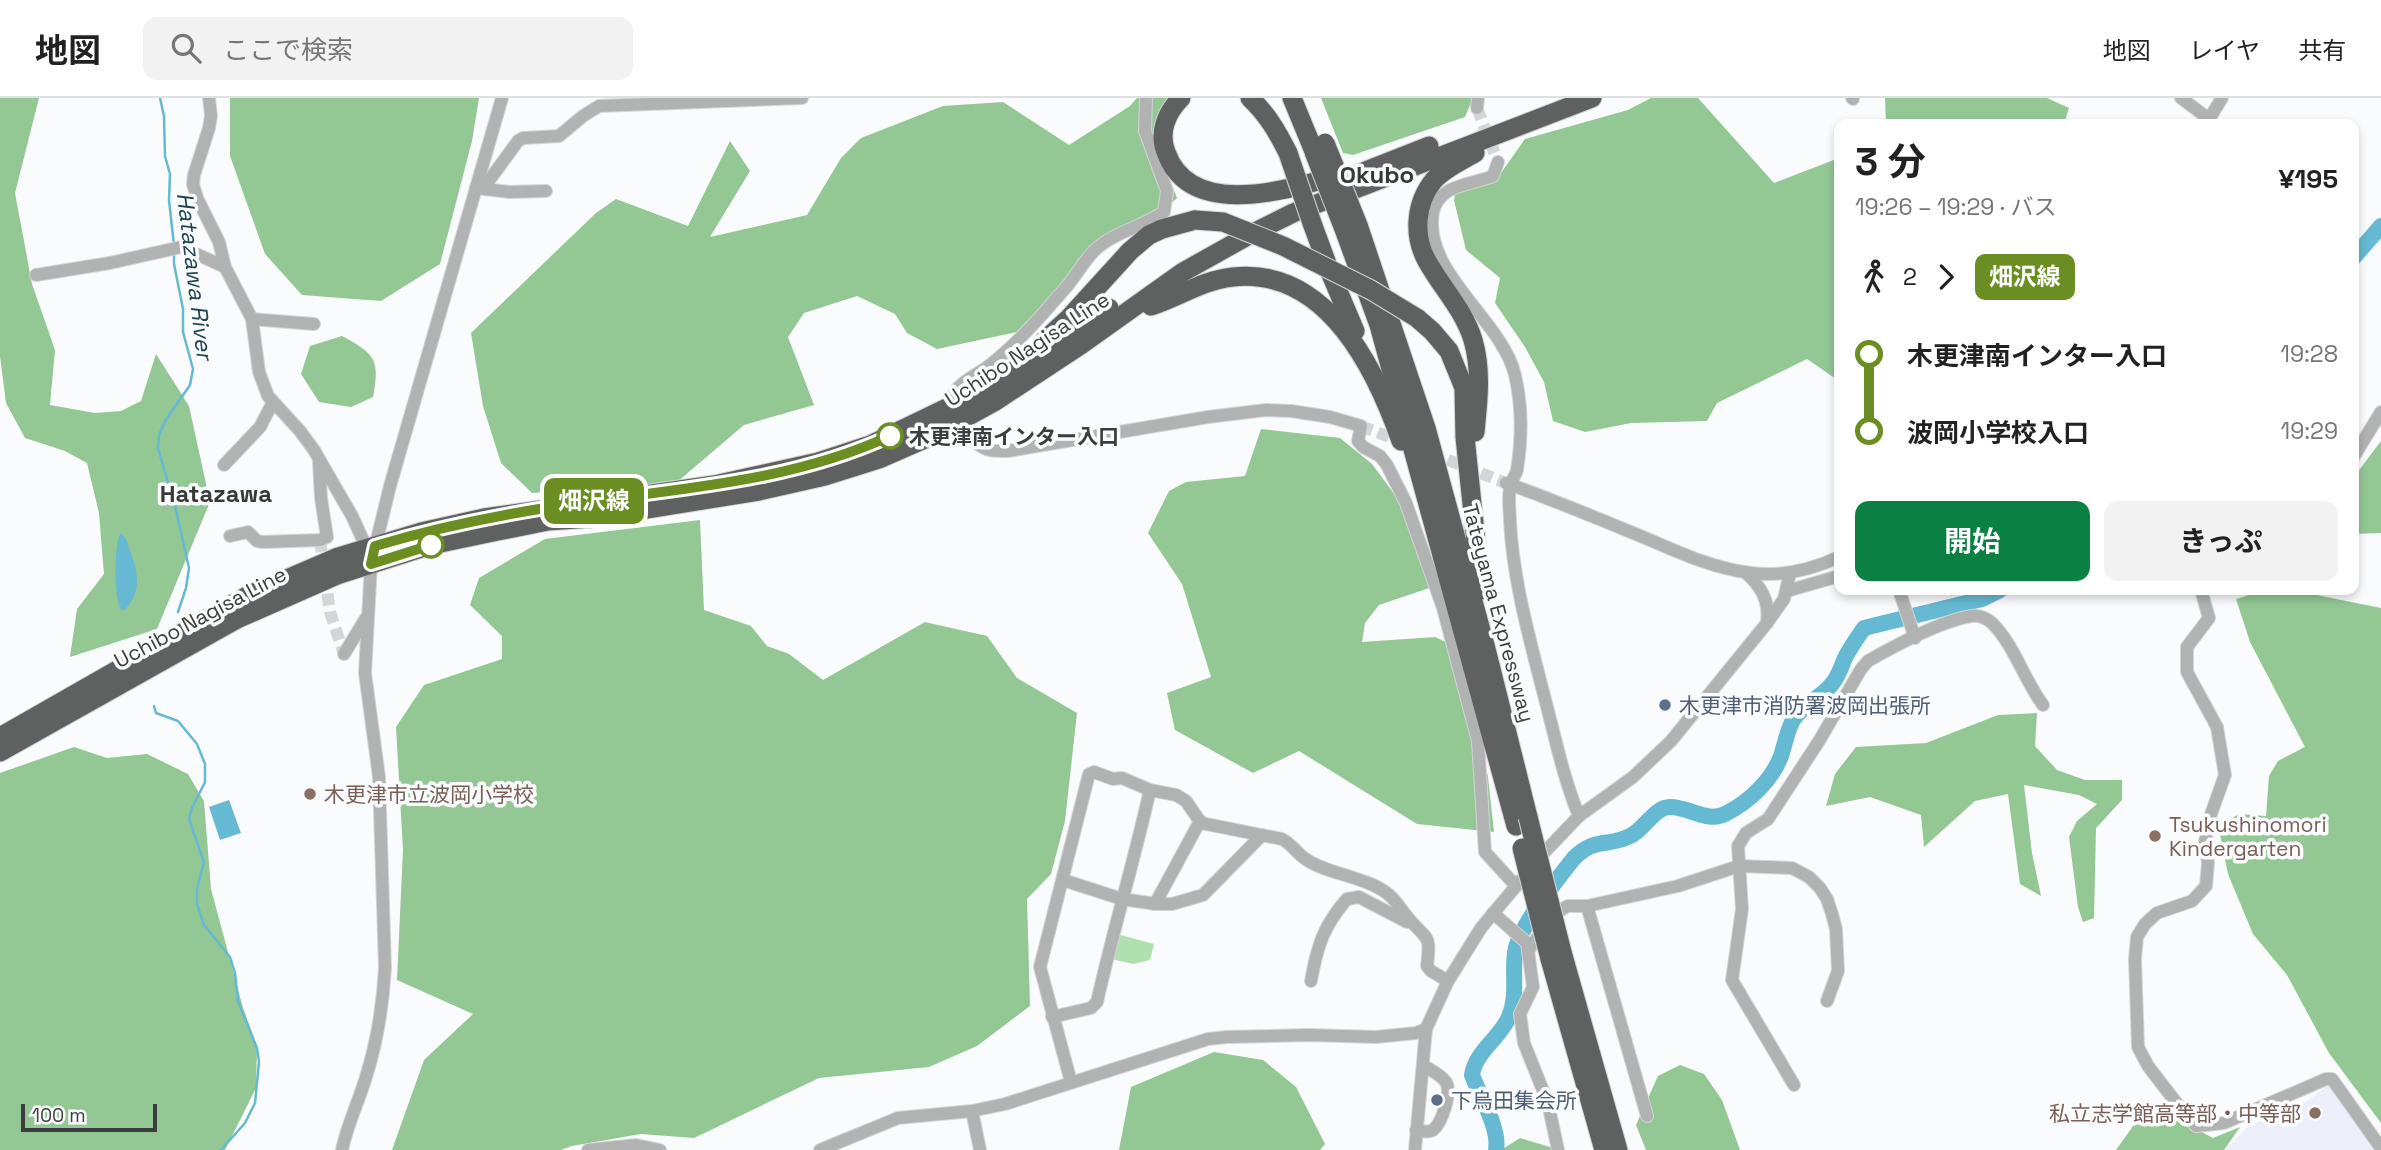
<!DOCTYPE html>
<html lang="ja">
<head>
<meta charset="utf-8">
<style>
	:root { --surface:#fff; --page:#f2f2f2; --text:#222; --muted:#767676; --line:#e0e0e0; --accent:#0b8043 }
	body { margin:0; font-family:"Space Grotesk","Noto Sans JP",sans-serif; background:var(--page); color:var(--text); height:100vh; display:flex; flex-direction:column; font-size:26px; white-space:nowrap }
	* { box-sizing:border-box; margin:0 }
	p { font-size:23px; color:var(--muted) }
	.icon { flex:none; width:38px; height:38px; fill:none; stroke:currentColor; stroke-width:2; stroke-linecap:round; stroke-linejoin:round }
	.map { position:relative; flex:1; overflow:hidden }
	.drawer { position:absolute; left:1834px; top:21px; width:525px; height:476px; display:flex; flex-direction:column; background:var(--surface); border-radius:14px; box-shadow:0 4px 10px #0003 }
	.drawer>* { flex:none }
	.badge { padding:0 14px; border-radius:10px; font-size:24px; line-height:46px }
	.scale { position:absolute; left:21px; bottom:18px; width:136px; box-sizing:border-box; padding-left:7px; border:4px solid #3c3d3e; border-top:0; font-size:19px; line-height:24px; white-space:nowrap; color:#3c3d3e; -webkit-text-stroke:5px #fafbfd; paint-order:stroke }
	.map>.badge { position:absolute; translate:-50% -50%; box-shadow:0 0 0 4px #fff }
	.legs { display:flex; align-items:center; gap:10px; height:77px; padding:0 21px; font-size:23px }
	.legs p { margin-inline-start:auto }
	.overview { display:flex; align-items:center; justify-content:space-between; height:119px; padding:0 21px }
	h1 { font-size:38px; font-weight:700; line-height:52px }
	.action { display:flex; gap:14px; margin-top:auto; padding:14px 21px }
	.action a { flex:1; height:80px; border-radius:14px; background:var(--accent); color:#fff; font-size:28px; font-weight:700; line-height:80px; text-align:center }
	.action a+a { background:var(--page); color:var(--text) }
	ul { padding:0 21px; list-style:none }
	li { display:flex; align-items:center; gap:24px; height:77px; font-size:26px }
	li i { display:grid; place-items:center; width:10px; height:100%; margin:0 9px; background:currentColor }
	li i::after { content:''; width:18px; height:18px; margin:-9px; border:5px solid; border-radius:50%; background:var(--surface) }
	li p { margin-inline-start:auto }
	li:first-child i { background:linear-gradient(#0000 50%,currentColor 0) }
	li:last-child i { background:linear-gradient(currentColor 50%,#0000 0) }
	header { display:flex; align-items:center; gap:42px; box-sizing:border-box; height:98px; padding:0 35px; background:var(--surface); border-bottom:2px solid var(--line) }
	header strong { font-size:33px }
	nav { display:flex; gap:38px; margin-inline-start:auto; font-size:24px }
	.search { width:490px; height:63px; background:var(--page); display:flex; align-items:center; gap:18px; box-sizing:border-box; padding:0 24px; border-radius:14px; color:var(--muted); font-size:26px }
	.map>svg:first-child { display:block }
	.built { fill:#eceff9 }
	.green { fill:#b0dfb0 }
	.forest { fill:#93c794 }
	.water { fill:#65b9d3 }
	.lines { fill:none; stroke-linecap:round; stroke-linejoin:round }
	.stream { stroke:#65b9d3; stroke-width:2.5 }
	.river { stroke:#65b9d3; stroke-width:16 }
	.minor-tunnel { stroke:#d4d5d7; stroke-width:12; stroke-dasharray:12 6; stroke-linecap:butt }
	.minor-casing { stroke:#d4d5d7; stroke-width:14 }
	.highway-casing { stroke:#d4d5d7; stroke-width:21 }
	.minor { stroke:#b1b3b2; stroke-width:12 }
	.highway { stroke:#5f6160; stroke-width:19 }
	.highway-bridge-casing { stroke:#d4d5d7; stroke-width:21; stroke-linecap:butt }
	.highway-bridge { stroke:#5f6160; stroke-width:19 }
	.line-1-casing { stroke:#fff; stroke-width:16 }
	.line-1 { stroke:#6b8e23; stroke-width:10 }
	.stop-1-dot { fill:#fff; stroke:#6b8e23; stroke-width:3.5 }
	.service-dot { fill:#5c6f8a; stroke:#fafbfd; stroke-width:2.5 }
	.education-dot { fill:#8d6e63; stroke:#fafbfd; stroke-width:2.5 }
	.labels { text-anchor:middle; dominant-baseline:central; stroke-width:7; stroke-linejoin:round; paint-order:stroke }
	.street-label { font-size:21px; fill:#3c3d3e; stroke:#fafbfd }
	.stop-label { font-size:21px; font-weight:bold; fill:#3c3d3e; stroke:#fafbfd; text-anchor:start }
	.service-label { font-size:21px; fill:#4e5e75; stroke:#fafbfd; text-anchor:start }
	.education-label { font-size:21px; fill:#785e54; stroke:#fafbfd; text-anchor:start }
	.water-label { font-size:23px; font-style:italic; fill:#1c434e; stroke:#fafbfd }
	.quarter-label { font-size:24px; font-weight:bold; fill:#38393a; stroke:#fafbfd }
</style>
</head>
<body>
<header>
<strong>地図</strong>
<div class="search"><svg class="icon" aria-label="search" viewBox="0 0 24 24"><circle cx="10" cy="10" r="6"/><path d="M15 15l6 6"/></svg>ここで検索</div>
<nav><a>地図</a><a>レイヤ</a><a>共有</a></nav>
</header>
<div class="map">
<svg width="2381" height="1052" viewBox="0 0 2381 1052">
	<rect width="100%" height="100%" fill="#fafbfd"/>
	<polygon class="built" points="2329,986 2378,1052 2225,1052 2248,1029 2309,1002"/>
	<polygon class="green" points="1113,835 1154,846 1150,862 1133,866 1107,860"/>
	<g class="forest">
		<polygon points="0,0 39,0 15,95 32,186 55,252 50,307 95,315 121,313 141,303 156,256 189,308 210,404 157,531 70,559 77,511 104,476 99,415 87,365 65,353 25,340 6,305 0,258"/>
		<polygon points="230,0 479,0 472,43 440,166 381,203 302,197 265,156 230,58"/>
		<polygon points="1137,0 1170,0 1166,72 1177,100 1163,113 1115,133 1026,232 937,251 907,235 895,216 857,198 804,215 788,239 814,307 744,327 677,384 532,395 501,365 483,308 471,235 596,115 616,101 688,128 730,43 750,73 710,139 807,117 841,60 861,40 943,8 1003,4 1069,47 1130,8"/>
		<polygon points="1321,0 1473,0 1465,19 1353,57 1343,55"/>
		<polygon points="1651,0 1698,0 1774,85 1839,60 1839,283 1807,261 1717,305 1707,323 1631,325 1585,334 1553,323 1544,284 1525,249 1495,205 1500,180 1466,152 1454,102 1458,83 1501,75 1525,41 1628,12"/>
		<polygon points="1885,0 2047,0 2069,10 2064,26 1886,26"/>
		<path d="M342,238c33,18 38,23 31,61l-22,10 -32,-5 -18,-28 9,-28z"/>
		<polygon points="1261,331 1340,340 1372,366 1414,423 1441,486 1379,507 1365,525 1362,544 1435,539 1461,551 1488,679 1494,734 1417,726 1299,653 1253,675 1175,632 1167,595 1211,579 1182,486 1148,435 1169,393 1186,384 1245,378"/>
		<polygon points="2381,343 2381,435 2354,436 2354,379"/>
		<polygon points="700,422 704,512 751,528 767,548 789,556 823,582 925,524 987,538 1017,580 1077,615 1065,723 1051,776 1027,801 1030,908 977,948 929,969 819,980 694,1040 641,1036 572,1048 561,1052 392,1052 424,962 473,916 397,882 403,752 396,629 424,587 502,561 502,538 470,507 479,480 545,441"/>
		<polygon points="2265,492 2292,492 2381,510 2381,1025 2329,955 2287,877 2253,836 2228,776 2218,726 2240,716 2266,718 2269,678 2278,663 2305,649 2250,544 2236,501"/>
		<polygon points="2037,615 2035,648 2057,672 2085,682 2122,682 2122,702 2096,730 2094,820 2083,824 2078,809 2069,739 2077,723 2097,706 2079,697 2024,687 2032,755 2041,798 2020,786 2008,696 1975,703 1924,749 1921,717 1870,699 1826,708 1835,676 1856,649 1926,645 1998,617"/>
		<polygon points="74,649 107,660 147,656 188,676 204,703 211,791 243,910 257,949 256,990 225,1052 0,1052 0,675"/>
		<polygon points="1214,954 1263,962 1296,989 1325,1046 1320,1052 1119,1052 1131,989"/>
		<polygon points="1680,967 1704,976 1722,1002 1740,1052 1646,1052 1636,1027 1658,978"/>
		<polygon points="2168,1006 2179,1022 2213,1040 2240,1029 2224,1052 2116,1052 2148,1007"/>
		<polygon points="1520,1040 1560,1052 1501,1052"/>
	</g>
	<g class="water">
		<path d="M120,436h2l4,5c9,26 20,47 -1,71h-4c-7,-12 -7,-63 -1,-76z"/>
		<polygon points="229,702 241,735 220,742 209,709"/>
	</g>
	<g class="lines">
		<g class="stream">
			<polyline points="160,0 164,18 165,58 170,76 169,102 174,147"/>
			<polyline points="174,153 174,166 183,211 183,234 193,271 190,287 165,323 159,337 158,350 175,408 189,470 186,490 178,514"/>
			<polyline points="154,608 156,615 178,623 197,646 205,666 205,684 192,710 189,721 204,764 197,791 197,806 204,827 230,859 235,875 238,903 257,950 259,964 255,1005 245,1025 221,1052"/>
		</g>
		<g class="river">
			<polyline points="2354,159 2381,128"/>
			<path d="M1496,1052c4,-22 -16,-53 -24,-75 3,-23 28,-37 37,-58 9,-20 3,-43 6,-64 3,-26 42,-73 59,-95 22,-22 35,-10 58,-23 13,-7 23,-28 38,-28 21,0 37,17 57,6 23,-12 45,-33 54,-57 4,-12 6,-25 12,-36 10,-16 28,-22 39,-36 6,-7 9,-16 12,-24 5,-11 13,-22 20,-32l118,-29 18,-9"/>
		</g>
		<g class="minor-tunnel">
			<polyline points="1477,10 1498,64"/>
			<polyline points="1361,328 1405,345"/>
			<polyline points="1431,355 1503,384"/>
			<polyline points="320,442 330,514 344,556"/>
		</g>
		<g class="minor-casing">
			<g id="minor">
				<polyline points="209,0 211,18 209,30 194,77 193,86 197,100 219,144 225,169 252,221 259,274 268,298 300,333 314,352 352,418 367,451"/>
				<path d="M1146,0l-1,33 22,60 -3,21c-21,15 -51,20 -70,39 -10,10 -17,23 -26,34 -24,28 -49,57 -78,80 -11,9 -31,17 -37,30 -9,16 15,45 29,52 8,5 16,4 26,4l200,-34 58,-7 25,1 39,6 31,9 -3,15 5,6 17,9 7,9 19,38 37,105 35,133 7,111 31,34"/>
				<polyline points="1852,0 1853,1"/>
				<polyline points="2181,0 2209,21"/>
				<polyline points="1477,10 1478,0"/>
				<polyline points="2206,26 2222,0"/>
				<path d="M1498,64l-5,14c-22,9 -54,8 -60,36 -11,60 69,108 82,163 7,30 7,64 2,95 -1,5 -5,9 -6,14 -4,11 -1,26 -1,37 3,61 21,123 36,182 10,38 18,77 33,113"/>
				<polyline points="477,87 488,84 518,43 523,40 559,38 583,18 599,8 802,0"/>
				<polyline points="476,90 510,94 546,93"/>
				<polyline points="36,177 110,165 181,149 225,169"/>
				<polyline points="252,221 314,226"/>
				<polyline points="2354,358 2381,314"/>
				<polyline points="224,367 260,329 273,304"/>
				<path d="M1506,385c48,17 96,37 144,57 32,14 66,29 101,33 32,4 60,-3 88,-16"/>
				<polyline points="230,438 248,434 257,443 263,444 320,442 327,439 321,400 319,364"/>
				<path d="M1745,474c16,14 25,29 22,51"/>
				<polyline points="1899,492 1915,540"/>
				<polyline points="2201,492 2209,520 2187,549 2187,574 2217,629 2225,677 2211,716 2205,744 2208,765 2206,788 2192,803 2157,815 2145,826 2137,839 2135,861 2138,949 2148,968 2185,1016 2196,1028 2224,1025 2326,981 2332,981 2381,1050"/>
				<polyline points="1787,493 1839,478"/>
				<polyline points="344,556 366,520"/>
				<polyline points="1537,762 1579,718 1633,679 1671,643 1767,525 1784,501 1790,475"/>
				<polyline points="1063,782 1122,801 1156,806 1172,806 1203,797 1262,737"/>
				<polyline points="1155,806 1200,723"/>
				<polyline points="1587,808 1647,1018"/>
				<polyline points="1493,815 1527,845 1533,889 1520,916 1524,945 1548,1005 1558,1052"/>
				<polyline points="1528,853 1545,828 1562,811 1568,808 1587,808 1678,788 1739,768 1792,770 1809,779 1820,790 1827,801 1832,816 1836,831 1838,873 1827,903"/>
				<path d="M1311,883c6,-35 13,-56 36,-82l12,-2 48,25"/>
				<path d="M1052,919l39,-9 6,-6c16,-71 37,-141 53,-212"/>
				<path d="M1071,984l-31,-115 49,-193 5,-2 19,7 9,-1 28,12 26,5 10,6 15,22 81,16c10,5 15,15 25,21 20,14 58,16 81,34 8,6 14,17 21,25 19,22 22,15 18,47l4,5 17,10"/>
				<path d="M1794,987l-62,-105 10,-71 -4,-63 8,-13 22,-14 51,-78 42,-72 7,-8c26,-15 75,-41 104,-45 8,-1 14,2 20,7 23,23 32,57 51,82"/>
				<polyline points="972,1013 980,1052"/>
				<path d="M1416,1032c6,1 12,3 17,0 9,-7 19,-38 13,-48 -6,-8 -16,-12 -23,-17"/>
				<path d="M342,1052c5,-25 17,-49 24,-73 11,-35 17,-73 19,-109l-6,-191 -14,-104 6,-109 19,-78 112,-388"/>
				<polyline points="588,1052 636,1047 660,1052"/>
				<polyline points="820,1052 898,1020 972,1013 1005,1006 1208,941 1227,939 1309,937 1376,939 1416,935 1426,931"/>
				<polyline points="1415,1052 1426,931 1448,883 1481,830 1521,782"/>
			</g>
		</g>
		<g class="highway-casing">
			<g id="highway">
				<path d="M1181,0c-14,14 -23,34 -15,54 24,69 123,37 174,23"/>
				<path d="M1250,0c17,16 27,33 38,55"/>
				<polyline points="1292,0 1313,51"/>
				<path d="M1475,55c-14,8 -30,15 -41,27 -19,23 -21,56 -7,81 15,27 37,49 46,79 9,31 5,61 2,92"/>
				<polyline points="1340,83 1429,48"/>
				<polyline points="1312,125 1330,174 1355,233"/>
				<polyline points="1358,127 1426,330 1486,551 1528,719"/>
				<polyline points="1344,131 1379,227 1516,728"/>
				<path d="M1151,208c28,-9 52,-26 82,-29 93,-10 142,90 168,164"/>
				<polyline points="1417,220 1432,233 1449,253 1464,290 1465,339 1481,492"/>
				<polyline points="1045,242 1069,220 1130,153 1149,137 1162,131 1195,122"/>
				<polyline points="0,639 247,498 338,459 421,434 484,420 714,387 818,364 870,347 984,292 1109,210"/>
				<polyline points="0,654 237,521 337,477 431,447 493,434 548,423 591,420 759,393 825,378 879,361 934,337 994,304 1082,246 1183,174 1251,136 1293,115 1592,0"/>
				<polyline points="1562,854 1618,1052"/>
				<polyline points="1550,861 1604,1052"/>
			</g>
		</g>
		<use href="#minor" class="minor"/>
		<use href="#highway" class="highway"/>
		<g class="highway-bridge-casing">
			<g id="highway-bridge">
				<polyline points="1325,45 1358,127"/>
				<polyline points="1314,54 1344,131"/>
				<polyline points="1288,55 1312,125"/>
				<polyline points="1195,122 1223,124 1283,148 1371,192 1417,220"/>
				<polyline points="1528,719 1562,854"/>
				<polyline points="1522,750 1550,861"/>
			</g>
		</g>
		<use href="#highway-bridge" class="highway-bridge"/>
	</g>
	<g class="lines">
		<g class="line-1-casing">
			<path id="line-1" d="M431,447l-60,19 4,-18c73,-22 149,-36 225,-46 98,-13 199,-22 290,-64"/>
		</g>
		<use href="#line-1" class="line-1"/>
	</g>
	<g class="stop-1-dot">
		<circle cx="890" cy="338" r="12"/>
		<circle cx="431" cy="447" r="12"/>
	</g>
	<g class="service-dot">
		<circle cx="1665" cy="607" r="7"/>
		<circle cx="1437" cy="1002" r="7"/>
	</g>
	<g class="education-dot">
		<circle cx="310" cy="696" r="7"/>
		<circle cx="2155" cy="738" r="7"/>
		<circle cx="2315" cy="1015" r="7"/>
	</g>
	<g class="labels">
		<g class="street-label">
			<text transform="translate(1027 251) rotate(-33)">Uchibo Nagisa Line</text>
			<text transform="translate(1499 515) rotate(75)">Tateyama Expressway</text>
			<text transform="translate(200 519) rotate(-28)">Uchibo Nagisa Line</text>
		</g>
		<g class="stop-label">
			<text x="909" y="338">木更津南インター入口</text>
		</g>
		<g class="service-label">
			<text x="1679" y="607">木更津市消防署波岡出張所</text>
			<text x="1451" y="1002">下烏田集会所</text>
		</g>
		<g class="education-label">
			<text x="324" y="696">木更津市立波岡小学校</text>
			<text x="2169" y="726">Tsukushinomori<tspan x="2169" dy="24">Kindergarten</tspan></text>
			<text x="2301" y="1015" text-anchor="end">私立志学館高等部・中等部</text>
		</g>
		<g class="water-label">
			<text transform="translate(195 178) rotate(83)">Hatazawa River</text>
		</g>
		<g class="quarter-label">
			<text x="1377" y="76">Okubo</text>
			<text x="216" y="395">Hatazawa</text>
		</g>
	</g>
</svg>
<div class="scale">100 m</div>
<b class="badge" style="left:594px;top:403px;background:#6b8e23;color:#fff">畑沢線</b>
<section class="drawer">
<div class="overview"><div><h1>3 分</h1><p>19:26 – 19:29 · バス</p></div><b>¥195</b></div>
<div class="legs"><svg class="icon" aria-label="walk" viewBox="0 0 24 24"><circle cx="13" cy="4" r="2"/><path d="M13 8l-2 6 4 7M11 14l-3 7M7 12l3-4h3l4 4"/></svg>2<svg class="icon" aria-label="forward" viewBox="0 0 24 24"><path d="M9 5l7 7-7 7"/></svg><b class="badge" style="background:#6b8e23;color:#fff">畑沢線</b></div>
<ul>
<li><i style="color:#6b8e23"></i><b>木更津南インター入口</b><p>19:28</p></li>
<li><i style="color:#6b8e23"></i><b>波岡小学校入口</b><p>19:29</p></li>
</ul>
<div class="action"><a>開始</a><a>きっぷ</a></div>
</section>
</div>
</body>
</html>
